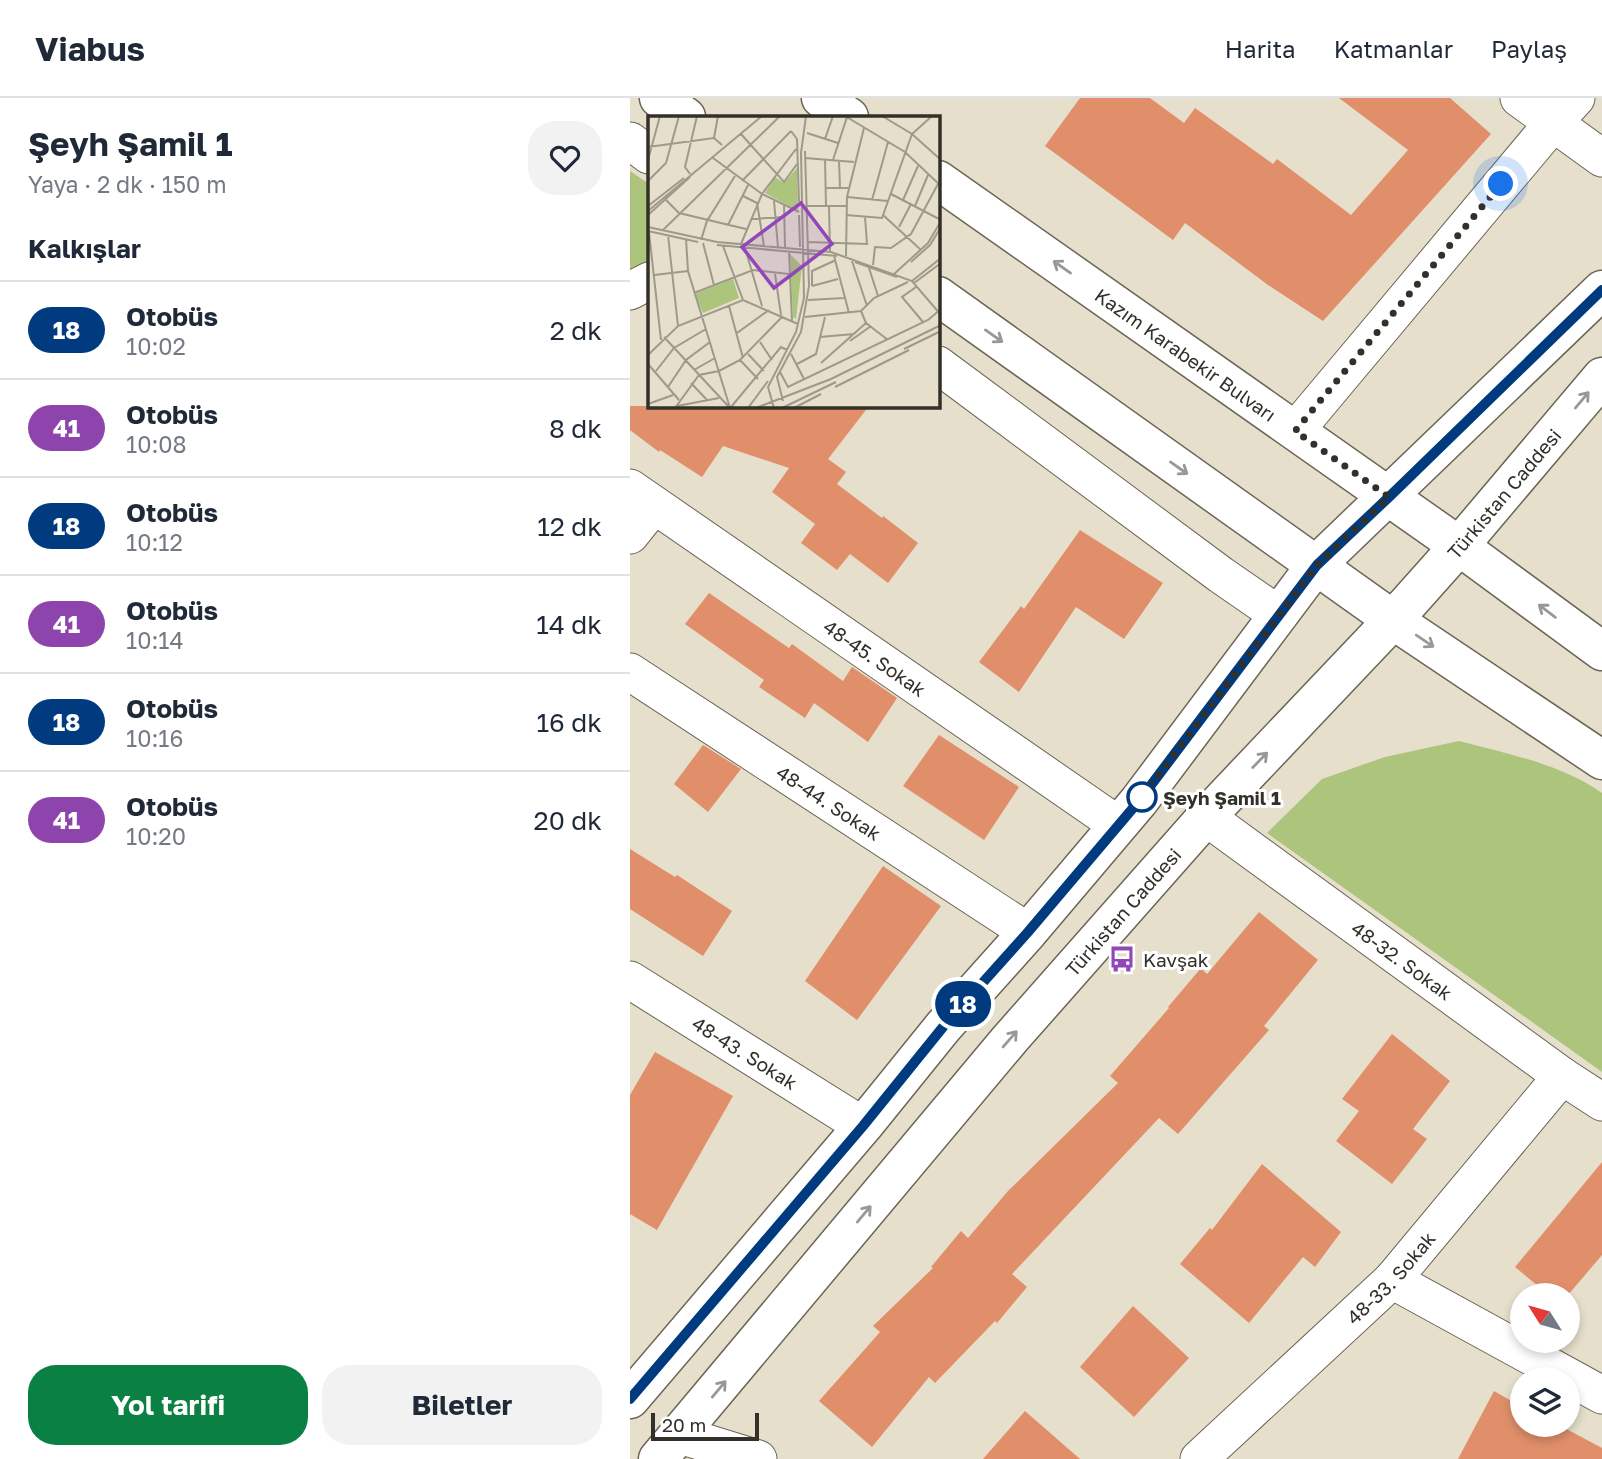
<!DOCTYPE html>
<html lang="tr">
<head>
<meta charset="utf-8">
<style>
	:root { --surface:#fff; --page:#f2f2f3; --text:#1f2937; --muted:#747a83; --line:#e0e1e3; --accent:#0b8043 }
	body { margin:0; font-family:"Golos Text",sans-serif; background:var(--page); color:var(--text); height:100vh; display:flex; flex-direction:column; font-size:26px; white-space:nowrap }
	* { box-sizing:border-box; margin:0 }
	p { font-size:23px; color:var(--muted) }
	.icon { flex:none; width:38px; height:38px; fill:none; stroke:currentColor; stroke-width:2; stroke-linecap:round; stroke-linejoin:round }
	.map { position:relative; flex:1; overflow:hidden }
	.details { display:flex; flex-direction:column; background:var(--surface); width:630px }
	.details>* { flex:none }
	.badge { padding:0 14px; border-radius:23px; font-size:24px; line-height:46px }
	.needle { width:46px; rotate:307deg }
	.fabs { position:absolute; left:880px; top:1185px; display:grid; gap:14px }
	.fabs a { display:grid; place-items:center; width:70px; height:70px; border-radius:50%; background:var(--surface); box-shadow:0 4px 10px #0003; font-size:35px }
	.scale { position:absolute; left:21px; bottom:18px; width:108px; box-sizing:border-box; padding-left:7px; border:4px solid #333029; border-top:0; font-size:19px; line-height:24px; white-space:nowrap; color:#333029; -webkit-text-stroke:5px #fff; paint-order:stroke }
	.you { position:absolute; width:35px; height:35px; margin:-18px; border:5px solid #fff; border-radius:50%; background:#1a73e8; box-shadow:0 0 0 10px #1a73e833 }
	.map>.badge { position:absolute; translate:-50% -50%; box-shadow:0 0 0 4px #fff }
	h2 { padding:0 28px; font-size:26px; line-height:63px }
	.round { display:grid; place-items:center; flex:none; width:74px; height:74px; border-radius:28px; background:var(--page) }
	.overview { display:flex; align-items:center; justify-content:space-between; height:119px; padding:0 28px }
	h1 { font-size:33px; font-weight:700; line-height:52px }
	.action { display:flex; gap:14px; margin-top:auto; padding:14px 28px }
	.action a { flex:1; height:80px; border-radius:28px; background:var(--accent); color:#fff; font-size:28px; font-weight:700; line-height:80px; text-align:center }
	.action a+a { background:var(--page); color:var(--text) }
	ul { padding:0; list-style:none }
	li { display:flex; align-items:center; gap:21px; height:98px; padding:0 28px; border-top:2px solid var(--line) }
	li div { flex:1 }
	li b { display:block; font-size:26px }
	li em { font-style:normal }
	li .badge { min-width:77px; font-weight:700; text-align:center }
	header { display:flex; align-items:center; gap:42px; box-sizing:border-box; height:98px; padding:0 35px; background:var(--surface); border-bottom:2px solid var(--line) }
	header strong { font-size:33px }
	nav { display:flex; gap:38px; margin-inline-start:auto; font-size:24px }
	main { display:flex; flex:1; min-height:0 }
	.map>svg:first-child { display:block }
	.green { fill:#acc47b }
	.building { fill:#e08f6a }
	.lines { fill:none; stroke-linecap:round; stroke-linejoin:round }
	.minor-casing { stroke:#6c6555; stroke-width:39 }
	.tertiary-casing { stroke:#6c6555; stroke-width:41 }
	.secondary-casing { stroke:#6c6555; stroke-width:41 }
	.minor { stroke:#fff; stroke-width:37 }
	.tertiary { stroke:#fff; stroke-width:38 }
	.secondary { stroke:#fff; stroke-width:38 }
	.oneway { stroke:#999894 }
	.line-casing { stroke:#fff; stroke-width:16 }
	.line { stroke:#003b80; stroke-width:10 }
	.walk { stroke:#333029; stroke-width:7; stroke-dasharray:0 12.6 }
	.stop-dot { fill:#fff; stroke:#003b80; stroke-width:3.5 }
	.labels { text-anchor:middle; dominant-baseline:central; stroke-width:6; stroke-linejoin:round; paint-order:stroke }
	.street-label { font-size:19px; fill:#333029; stroke:#fff }
	.stop-label { font-size:19px; font-weight:bold; fill:#333029; stroke:#fff; text-anchor:start }
	.poi-label { font-size:19px; fill:#333029; stroke:#fff; text-anchor:start }
	.inset-road { fill:none; stroke:#9e998b; stroke-width:2 }
	.view { fill:#9147b9; fill-opacity:0.15; stroke:#9147b9; stroke-width:3.5 }
	.inset-edge { fill:none; stroke:#333029; stroke-width:3.5 }
</style>
</head>
<body>
<header>
<strong>Viabus</strong>
<nav><a>Harita</a><a>Katmanlar</a><a>Paylaş</a></nav>
</header>
<main>
<section class="details">
<div class="overview"><div><h1>Şeyh Şamil 1</h1><p>Yaya · 2 dk · 150 m</p></div><a class="round"><svg class="icon" aria-label="heart" viewBox="0 0 24 24"><path d="M12 20l-8-8c-3-5 5-10 8-4 3-6 11-1 8 4z"/></svg></a></div>
<h2>Kalkışlar</h2>
<ul>
<li><span class="badge" style="background:#003b80;color:#fff">18</span><div><b>Otobüs</b><p>10:02</p></div><em>2 dk</em></li>
<li><span class="badge" style="background:#8e44ad;color:#fff">41</span><div><b>Otobüs</b><p>10:08</p></div><em>8 dk</em></li>
<li><span class="badge" style="background:#003b80;color:#fff">18</span><div><b>Otobüs</b><p>10:12</p></div><em>12 dk</em></li>
<li><span class="badge" style="background:#8e44ad;color:#fff">41</span><div><b>Otobüs</b><p>10:14</p></div><em>14 dk</em></li>
<li><span class="badge" style="background:#003b80;color:#fff">18</span><div><b>Otobüs</b><p>10:16</p></div><em>16 dk</em></li>
<li><span class="badge" style="background:#8e44ad;color:#fff">41</span><div><b>Otobüs</b><p>10:20</p></div><em>20 dk</em></li>
</ul>
<div class="action"><a>Yol tarifi</a><a>Biletler</a></div>
</section>
<div class="map">
<svg width="972" height="1361" viewBox="0 0 972 1361">
	<rect width="100%" height="100%" fill="#e6dfcc"/>
	<g class="green">
		<polygon points="0,73 19,86 19,171 0,181"/>
		<path d="M829,643c49,13 102,23 143,52v279l-335,-239 55,-54 63,-22z"/>
	</g>
	<g class="building">
		<polygon points="450,0 520,0 554,25 565,10 643,66 647,61 721,117 778,52 709,0 820,0 861,36 693,223 638,187 555,125 543,142 415,48"/>
		<polygon points="0,308 239,308 198,361 216,374 207,386 252,420 253,418 288,445 258,485 220,456 207,472 171,445 185,426 142,394 159,370 93,348 72,379 30,352 29,354 0,332"/>
		<polygon points="450,432 533,485 494,541 446,509 389,594 349,564 391,508 394,511"/>
		<polygon points="79,495 159,550 162,546 213,583 222,569 267,600 238,644 184,605 175,620 129,589 134,582 55,526"/>
		<polygon points="309,637 389,689 354,742 273,688"/>
		<polygon points="73,647 111,671 78,714 44,686"/>
		<polygon points="0,751 45,779 47,777 102,813 73,858 0,811"/>
		<polygon points="253,768 311,808 227,922 175,883"/>
		<polygon points="629,814 688,862 634,928 639,932 548,1036 529,1020 382,1176 397,1189 367,1225 365,1223 305,1285 299,1279 242,1349 189,1303 250,1234 243,1228 303,1170 301,1169 331,1133 338,1140 378,1093 488,985 480,978 539,910 538,909 571,870 577,876"/>
		<polygon points="762,936 820,983 783,1031 797,1041 762,1086 706,1043 729,1013 712,1001"/>
		<polygon points="25,954 103,998 27,1132 0,1116 0,997"/>
		<polygon points="972,1064 972,1157 938,1197 919,1197 885,1169"/>
		<polygon points="632,1066 711,1134 685,1169 673,1159 619,1225 550,1166 580,1130 582,1132"/>
		<polygon points="503,1208 559,1260 504,1319 450,1269"/>
		<polygon points="864,1293 892,1309 892,1326 927,1326 972,1350 972,1361 828,1361"/>
		<polygon points="395,1313 450,1361 353,1361"/>
	</g>
	<g class="lines">
		<g class="minor-casing">
			<g id="minor">
				<polyline points="889,0 972,60"/>
				<polyline points="0,43 19,57"/>
				<polyline points="0,193 19,183"/>
				<polyline points="308,267 591,477 649,517"/>
				<polyline points="665,333 923,25 946,0"/>
				<path id="s1" d="M0,390l488,337"/>
				<polyline points="0,437 24,407"/>
				<path id="s2" d="M0,574l398,260"/>
				<path id="s3" d="M576,719l356,259 40,26"/>
				<path id="s4" d="M0,882l233,146"/>
				<polyline points="762,1182 972,1297"/>
				<polyline points="50,1337 128,1361"/>
				<path id="s5" d="M569,1361l193,-179 170,-204"/>
			</g>
		</g>
		<g class="tertiary-casing">
			<g id="tertiary">
				<polyline points="0,1301 233,1028 313,929 398,834 509,703 686,467 972,192"/>
				<path id="s6" d="M28,1361l352,-420 196,-222 187,-197 66,-74 143,-169"/>
			</g>
		</g>
		<g class="secondary-casing">
			<g id="secondary">
				<polyline points="29,0 56,19"/>
				<polyline points="191,0 219,19"/>
				<path id="s7" d="M308,82l521,366 143,105"/>
				<polyline points="308,198 763,522 972,662"/>
			</g>
		</g>
		<use href="#minor" class="minor"/>
		<use href="#tertiary" class="tertiary"/>
		<use href="#secondary" class="secondary"/>
	</g>
	<defs><path id="oneway-shaft" d="M-6 0H5M1.5-3L5.5 0L1.5 3" fill="none" stroke-width="1.6" stroke-linecap="round" stroke-linejoin="round" transform="scale(1.75)"/></defs>
	<g class="oneway">
		<use href="#oneway-shaft" transform="translate(432 169) rotate(-145)"/>
		<use href="#oneway-shaft" transform="translate(364 238) rotate(35)"/>
		<use href="#oneway-shaft" transform="translate(952 302) rotate(-50)"/>
		<use href="#oneway-shaft" transform="translate(549 370) rotate(35)"/>
		<use href="#oneway-shaft" transform="translate(917 513) rotate(-143)"/>
		<use href="#oneway-shaft" transform="translate(795 543) rotate(34)"/>
		<use href="#oneway-shaft" transform="translate(630 662) rotate(-46)"/>
		<use href="#oneway-shaft" transform="translate(380 941) rotate(-49)"/>
		<use href="#oneway-shaft" transform="translate(234 1116) rotate(-50)"/>
		<use href="#oneway-shaft" transform="translate(89 1291) rotate(-50)"/>
	</g>
	<g class="lines">
		<g class="line-casing">
			<polyline id="line" points="0,1301 233,1028 313,929 398,834 509,703 687,467 759,399 972,192"/>
		</g>
		<use href="#line" class="line"/>
		<polyline class="walk" points="512,699 509,703 687,467 759,399 665,333 871,86"/>
	</g>
	<defs>
		<g id="bus-bare" transform="scale(2.1)"><path d="M-5-6H5V4H4V6H2V4H-2V6H-4V4H-5ZM-3.5-4V0h7V-4ZM-3.5 1.2v1.5H-2V1.2ZM2 1.2v1.5H3.5V1.2Z" fill="#9147b9" stroke="#fff" stroke-width="2.5" paint-order="stroke"/></g>
	</defs>
	<g fill-rule="evenodd">
		<use href="#bus-bare" x="492" y="861"/>
	</g>
	<circle class="stop-dot" cx="512" cy="699" r="14"/>
	<g class="labels">
		<g class="street-label">
			<text stroke="none"><textPath href="#s7" startOffset="303">Kazım Karabekir Bulvarı</textPath></text>
			<text stroke="none"><textPath href="#s6" startOffset="1284">Türkistan Caddesi</textPath></text>
			<text stroke="none"><textPath href="#s1" startOffset="298">48-45. Sokak</textPath></text>
			<text stroke="none"><textPath href="#s2" startOffset="238">48-44. Sokak</textPath></text>
			<text stroke="none"><textPath href="#s6" startOffset="718">Türkistan Caddesi</textPath></text>
			<text stroke="none"><textPath href="#s3" startOffset="243">48-32. Sokak</textPath></text>
			<text stroke="none"><textPath href="#s4" startOffset="136">48-43. Sokak</textPath></text>
			<text stroke="none"><textPath href="#s5" startOffset="264">48-33. Sokak</textPath></text>
		</g>
		<g class="stop-label">
			<text x="533" y="699">Şeyh Şamil 1</text>
		</g>
		<g class="poi-label">
			<text x="513" y="861">Kavşak</text>
		</g>
	</g>
	<g transform="translate(18 18)">
		<rect width="292" height="292" fill="#e6dfcc"/>
		<path d="M149,52l1,43 -33,-18 10,-16 9,6zM142,138l12,12 -6,53 -3,-2zM85,163l6,19 -36,15 -8,-19z" fill="#acc47b"/>
		<path class="inset-road" d="M197,0l60,36 36,34M234,0l30,18 29,26M143,15l6,8 2,63M159,17l31,10M93,18l43,48 13,-18M66,22l4,-22M177,23l8,-23M0,31l66,-9 8,7M65,42l49,36 37,18M157,42l49,4M177,43l1,47M0,44l12,-44M185,44l14,-43M191,45l1,27M42,58l-5,-7 12,-51M0,65l18,-18 13,-47M94,65l49,-50M178,72h23M243,78l50,26M95,80l14,7 7,43M199,81l41,4M18,84l13,13 67,16M224,84l16,-58M255,84l15,-34M126,85l4,46M136,88l1,43M0,90l36,-28M159,90h39M181,90l1,45M267,90l13,-31M0,95l114,-95M0,99l42,-38M151,99l1,32M198,99l36,3 30,-84 20,-18M235,99l38,35M103,103l33,-2M80,109l20,-40M0,111l69,15 114,10 81,29 29,34M251,111l12,-23M15,114l117,-114M0,115l50,11M1,116l12,108M20,119l10,91M38,123l2,32 42,137M53,124l6,-19 28,-45M160,126l59,2 -2,-27M55,127l11,42M93,128l21,-50 34,-45M69,129l120,11M75,130l20,54M97,132l17,58M141,135l3,70M186,140l15,57M198,140l1,-59 17,-69M204,145l15,45M207,146l42,15M263,146l19,-17 11,-18M225,149l2,-18 16,1 20,-14 27,-50M221,152l9,28M127,158l6,41M6,159l34,-4M245,159l35,-32 13,-22M264,165l29,-23M266,167l27,-20M164,170v-15l24,-11M164,170l26,-7M268,171l-14,10 21,25M46,177l59,-23 36,4M160,184l36,-2M81,190l14,52M213,195l5,12 22,17M157,201l56,-6 13,-13 34,-16M89,217l32,-23M16,221l65,70M172,221l34,-3M202,225l21,-15M112,226l12,18M256,233l37,-18M100,238l16,17M143,238l13,25M0,239l30,-29 65,-26 55,24M92,244l18,19M173,247l45,-40M0,248l31,36M149,248l19,-10 9,-37M46,254l21,-12M8,255l18,-23 32,-19M132,256l8,15 140,-67 13,-11M43,267l16,17M20,271l18,-27 24,-18M187,271l74,-37M135,285l-6,-24 24,-45 8,-46 -4,-135M0,288l25,-9M29,290l42,-8M83,291l50,-60 6,3M27,292l24,-33 20,-4 21,-11 43,-44M100,292l20,-27M108,292l75,-29 110,-54M126,292l-6,-21 28,-55 8,-34 -3,-145 5,-37M134,292l54,-26M146,292l27,-14"/>
		<path class="view" d="M153,87l31,41 -58,44 -32,-41z"/>
		<rect width="292" height="292" class="inset-edge"/>
	</g>
</svg>
<div class="fabs">
<a><svg class="needle" viewBox="-14 -14 28 28"><path d="M0-13l5 13h-10z" fill="#e53935"/><path d="M0 13l5-13h-10z" fill="#747a83"/></svg></a>
<a><svg class="icon" aria-label="layers" viewBox="0 0 24 24"><path d="M12 4l9 5-9 5-9-5zM3 14l9 5 9-5"/></svg></a>
</div>
<div class="scale">20 m</div>
<div class="you" style="left:871px;top:86px"></div>
<b class="badge" style="left:333px;top:906px;background:#003b80;color:#fff">18</b>
</div>
</main>
</body>
</html>
